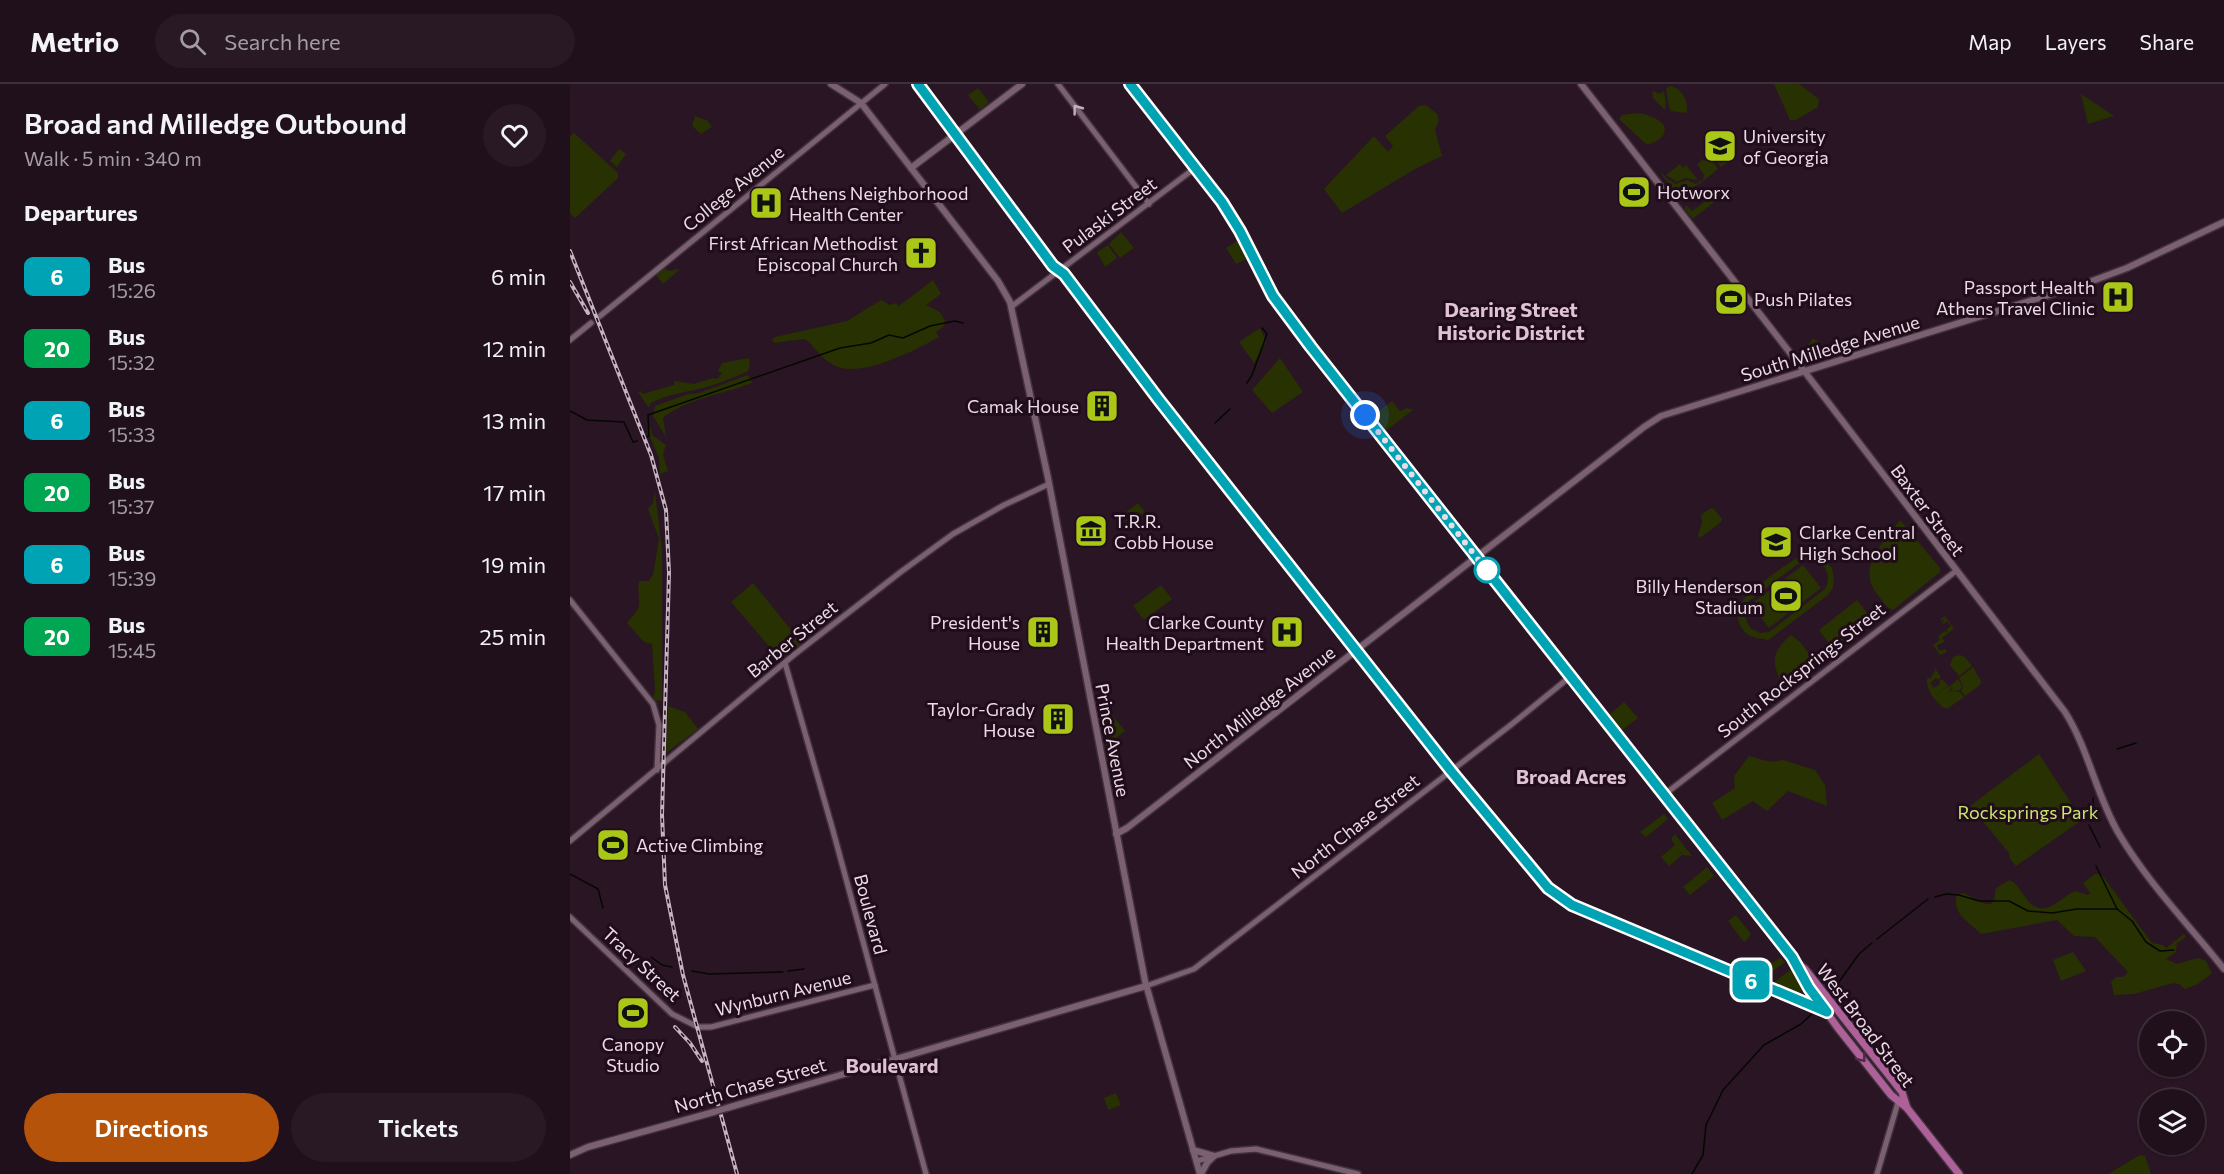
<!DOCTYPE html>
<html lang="en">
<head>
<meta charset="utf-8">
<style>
	:root { --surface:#20101b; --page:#281924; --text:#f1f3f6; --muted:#a29da3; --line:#3d303a; --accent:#b45309 }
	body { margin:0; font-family:Commissioner,sans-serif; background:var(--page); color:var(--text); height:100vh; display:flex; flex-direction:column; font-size:22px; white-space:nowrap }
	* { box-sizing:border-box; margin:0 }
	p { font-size:20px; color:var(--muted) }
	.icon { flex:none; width:33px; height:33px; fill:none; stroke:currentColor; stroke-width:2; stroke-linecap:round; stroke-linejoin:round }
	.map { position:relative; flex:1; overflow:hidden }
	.panel { display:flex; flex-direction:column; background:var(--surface); width:570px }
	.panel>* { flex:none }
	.badge { padding:0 12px; border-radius:9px; font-size:21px; line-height:39px }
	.buttons { position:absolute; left:1569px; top:927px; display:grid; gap:12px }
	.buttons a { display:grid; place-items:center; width:66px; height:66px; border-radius:50%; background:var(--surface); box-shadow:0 2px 4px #0004,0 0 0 2px var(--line); font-size:30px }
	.you { position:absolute; width:30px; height:30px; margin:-15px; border:4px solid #fff; border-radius:50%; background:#1a73e8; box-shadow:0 0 0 9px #1a73e833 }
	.map>.badge { position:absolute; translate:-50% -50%; box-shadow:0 0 0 3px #fff }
	h2 { padding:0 24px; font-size:22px; line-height:54px }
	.round { display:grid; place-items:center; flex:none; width:63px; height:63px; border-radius:32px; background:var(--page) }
	.summary { display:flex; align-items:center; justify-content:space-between; height:102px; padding:0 24px }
	h1 { font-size:28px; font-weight:600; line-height:45px }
	.primary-button { display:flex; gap:12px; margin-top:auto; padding:12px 24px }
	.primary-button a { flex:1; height:69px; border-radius:36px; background:var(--accent); color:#fff; font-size:24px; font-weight:600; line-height:69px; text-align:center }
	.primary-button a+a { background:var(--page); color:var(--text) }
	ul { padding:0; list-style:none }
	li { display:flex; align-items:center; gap:18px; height:72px; padding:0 24px }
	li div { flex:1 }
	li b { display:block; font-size:22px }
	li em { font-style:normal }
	li .badge { min-width:66px; font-weight:700; text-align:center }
	header { display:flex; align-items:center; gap:36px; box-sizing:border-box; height:84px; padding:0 30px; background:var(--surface); border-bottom:2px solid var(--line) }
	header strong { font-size:28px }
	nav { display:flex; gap:33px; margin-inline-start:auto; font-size:21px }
	.search { width:420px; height:54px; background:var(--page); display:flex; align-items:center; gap:15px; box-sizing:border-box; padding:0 21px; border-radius:33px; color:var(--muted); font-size:22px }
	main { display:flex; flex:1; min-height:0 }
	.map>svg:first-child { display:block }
	.green { fill:#283101; fill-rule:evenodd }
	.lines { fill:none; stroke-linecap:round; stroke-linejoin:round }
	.stream { stroke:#050800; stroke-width:1.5 }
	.tertiary-casing { stroke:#42323d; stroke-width:8 }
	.secondary-casing { stroke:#42323d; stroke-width:9 }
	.primary-casing { stroke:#42323d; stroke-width:10 }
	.tertiary { stroke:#7a6071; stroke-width:5 }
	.secondary { stroke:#7a6071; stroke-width:6 }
	.primary { stroke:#ad6198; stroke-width:7 }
	.rail-casing { stroke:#c5b4bf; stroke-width:4 }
	.rail { stroke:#200c1b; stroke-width:1.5; stroke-dasharray:4.5; stroke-linecap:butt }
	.secondary-bridge-casing { stroke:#42323d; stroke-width:9; stroke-linecap:butt }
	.secondary-bridge { stroke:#7a6071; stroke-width:6 }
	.oneway { stroke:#c3b0bc }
	.oneway2 { stroke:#512a47 }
	.line-casing { stroke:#fff; stroke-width:14 }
	.line { stroke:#00a3b4; stroke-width:9 }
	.walk { stroke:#eadbe5; stroke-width:6; stroke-dasharray:0 10.8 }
	.stop-dot { fill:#fff; stroke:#00a3b4; stroke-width:3 }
	.labels { text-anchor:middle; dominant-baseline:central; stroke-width:6; stroke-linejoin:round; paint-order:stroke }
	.poi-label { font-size:18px; fill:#eadbe5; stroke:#200c1b; text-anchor:start }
	.street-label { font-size:18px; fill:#eadbe5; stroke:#200c1b }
	.park-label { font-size:18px; fill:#cbe66f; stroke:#200c1b }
	.neighbourhood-label { font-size:20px; font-weight:bold; fill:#dfc2d5; stroke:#200c1b }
</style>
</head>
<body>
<header>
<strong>Metrio</strong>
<div class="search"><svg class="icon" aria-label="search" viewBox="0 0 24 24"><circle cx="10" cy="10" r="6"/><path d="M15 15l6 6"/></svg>Search here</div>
<nav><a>Map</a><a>Layers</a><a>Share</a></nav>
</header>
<main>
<section class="panel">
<div class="summary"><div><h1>Broad and Milledge Outbound</h1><p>Walk · 5 min · 340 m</p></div><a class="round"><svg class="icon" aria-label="heart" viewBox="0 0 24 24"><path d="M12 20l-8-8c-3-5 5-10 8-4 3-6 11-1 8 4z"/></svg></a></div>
<h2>Departures</h2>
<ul>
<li><span class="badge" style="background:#00a3b4;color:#fff">6</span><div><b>Bus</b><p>15:26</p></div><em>6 min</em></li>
<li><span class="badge" style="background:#00a651;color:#fff">20</span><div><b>Bus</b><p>15:32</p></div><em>12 min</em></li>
<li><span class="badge" style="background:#00a3b4;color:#fff">6</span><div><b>Bus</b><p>15:33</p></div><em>13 min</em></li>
<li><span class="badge" style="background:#00a651;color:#fff">20</span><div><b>Bus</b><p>15:37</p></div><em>17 min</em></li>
<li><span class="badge" style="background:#00a3b4;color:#fff">6</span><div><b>Bus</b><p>15:39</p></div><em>19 min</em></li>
<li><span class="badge" style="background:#00a651;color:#fff">20</span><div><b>Bus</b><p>15:45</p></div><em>25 min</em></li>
</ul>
<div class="primary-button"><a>Directions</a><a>Tickets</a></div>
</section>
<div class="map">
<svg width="1654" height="1090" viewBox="0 0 1654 1090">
	<rect width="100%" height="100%" fill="#2a1524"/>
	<g class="green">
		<polygon points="1204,0 1229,0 1249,15 1248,23 1226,36 1220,36"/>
		<path d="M1099,2c13,1 19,15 18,27l-16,-2 -2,-4 -3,-18z"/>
		<polygon points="408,4 419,18 410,26 398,11"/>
		<polygon points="1084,7 1089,10 1094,7 1096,19 1095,26 1083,14 1082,8"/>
		<polygon points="1511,10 1544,32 1518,40"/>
		<polygon points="856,21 867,30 869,36 865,46 872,72 845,85 772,129 754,105 804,52 818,68 823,62 815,52 849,22"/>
		<path d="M1068,29c7,1 22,5 26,13 4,10 -10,19 -18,18l-27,-25 3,-4z"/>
		<polygon points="125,32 138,37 142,43 131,50 122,42"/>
		<polygon points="4,49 48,89 48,94 5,134 0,129 0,53"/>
		<polygon points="1152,57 1160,70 1162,69 1165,73 1151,83 1147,78 1151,67 1147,62"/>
		<polygon points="49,65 56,70 47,83 40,77"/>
		<polygon points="1132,76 1143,78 1148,85 1133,97 1134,91 1127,80"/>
		<polygon points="1110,80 1113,84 1116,81 1128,96 1115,94 1107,98 1096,91"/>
		<polygon points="1092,89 1097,95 1106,100 1117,96 1126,100 1131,96 1132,98 1108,112 1091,90"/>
		<polygon points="1154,104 1157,108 1125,133 1123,135 1115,125 1116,121 1122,127"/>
		<polygon points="551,148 564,164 550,174 539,160"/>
		<polygon points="667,157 670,157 679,174 666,180 656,164"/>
		<polygon points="538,161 547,174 535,183 527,168"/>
		<polygon points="94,185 100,187 107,185 109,186 93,200 86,191"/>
		<path d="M363,196l8,14 -15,11 14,7 5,9 -1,5 -8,6 3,5c-23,13 -82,44 -107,27 -9,-5 -17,-15 -24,-23l-5,-2 -29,4 -2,-3 3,-3 72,-16 34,-21 9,5 6,-2 3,3z"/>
		<polygon points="690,244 696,258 684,279 669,258"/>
		<polygon points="1243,254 1250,259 1251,268 1254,268 1256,275 1244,279 1243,276 1248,269 1244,260 1238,261"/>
		<path d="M179,274l1,8 -2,5c-12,6 -36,15 -49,18 -14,3 -38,7 -49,15l-1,4 -11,-16 3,-1 2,3 31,-9v-4l20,3 19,-6 4,1 5,-6 -4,-2 4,-8z"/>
		<polygon points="710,274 733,308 702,329 682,306"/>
		<path d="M178,291l4,8c-26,10 -69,17 -89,35l3,19 -13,-21 2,-10 33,-12 11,-1z"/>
		<polygon points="822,317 830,327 837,324 843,326 815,347 803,332"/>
		<polygon points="80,341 82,351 96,361 93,371 98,387 90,390 89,374 78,348"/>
		<path d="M85,407l7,60v150l-9,-1 2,-10 -3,-46 -8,-2 -17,-19c4,-5 10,-11 12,-17 1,-7 -2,-15 0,-25h10l4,-6 6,-36 -11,-30 5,-6z"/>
		<polygon points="568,419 575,428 559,440 552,431"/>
		<polygon points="1143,424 1152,435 1151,438 1130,454 1128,451 1132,439 1131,431 1139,425"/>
		<path d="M1330,436l40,48v4l-47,38c-7,-2 -11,-10 -16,-16 -21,-27 7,-52 23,-74z"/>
		<path d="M1243,470l10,4 9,10 2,10 -1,10 -5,7 -61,46 -2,-2c-9,0 -19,-3 -24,-12 -4,-7 -4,-16 -1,-23 5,-10 48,-42 59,-47 5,-3 9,-3 14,-3zM1236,476c18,0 27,13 19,29l-56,43 -9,1 -10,-5 -6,-13 5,-14 50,-38z"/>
		<polygon points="1233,481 1251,504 1199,544 1181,520"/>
		<polygon points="183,499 232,559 211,576 161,518"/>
		<polygon points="591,501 602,515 574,536 563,522"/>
		<polygon points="1287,516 1305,539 1266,569 1249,546"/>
		<polygon points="1375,532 1384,545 1372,554 1375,558 1367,561 1369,567 1375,565 1377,568 1370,571 1363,561 1370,556 1368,552 1375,547 1378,549 1376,546 1381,542 1377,537 1374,540 1372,538 1376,534 1371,537 1370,535"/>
		<path d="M1221,551l10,8 13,18 -1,4 -15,12v3l-15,4c-13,-21 -11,-33 8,-49z"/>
		<polygon points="1390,571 1395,573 1402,582 1389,592 1380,581 1383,573"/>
		<path d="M1364,583l7,10 -3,3 -2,-2 -6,5 4,5 6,-4 -1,-3 3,-2 6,6 -11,9 12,-9 2,4 -2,3 4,-2 -3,-4 8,-7 4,7 -2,4 -6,1 6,1 4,5 -17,12c-10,-4 -24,-22 -19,-32l2,2 5,-8z"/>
		<polygon points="1403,583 1411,597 1410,601 1395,612 1391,607 1393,602 1389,594"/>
		<polygon points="1054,618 1068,634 1051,647 1039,631"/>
		<polygon points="534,621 555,647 537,661 534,659 527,624"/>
		<polygon points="98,622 115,628 128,645 96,669"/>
		<polygon points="1469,670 1512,736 1446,782 1440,775 1439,769 1400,722"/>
		<polygon points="1179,672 1200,678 1213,676 1245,686 1255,701 1257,722 1218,707 1197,727 1183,717 1152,736 1142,719 1165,704 1164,692"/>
		<polygon points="1094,730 1098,735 1076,753 1070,748"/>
		<polygon points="1105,750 1122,772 1113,771 1107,764 1112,771 1099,782 1091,773 1105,761 1101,755"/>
		<polygon points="1137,783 1144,792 1120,811 1113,803"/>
		<path d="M1525,790l7,1 50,68 11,2 3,3 18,-14 2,3 -9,6 -1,9 -10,7 11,5 21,-6 8,3 6,12 -14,11 -13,5 -6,-5 -6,-1 -39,11 -20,1 -3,-13 5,-5h7l5,-5 -33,-35 -21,-1 -17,-16 -76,14c-10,-11 -28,-19 -25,-37l6,-4c10,3 20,12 29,11l3,-4 2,-12 14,-8c13,6 17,32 36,28 10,-2 19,-13 29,-17l13,4 2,-2 -7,-10z"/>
		<polygon points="1166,831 1181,850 1176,857 1173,857 1158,837"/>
		<polygon points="1503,868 1516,887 1491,897 1483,876"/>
		<polygon points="1210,874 1215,878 1193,895 1191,895 1194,877 1204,878"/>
		<polygon points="1224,883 1232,899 1232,907 1229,909 1202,900"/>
		<polygon points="546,1009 551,1021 538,1026 534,1014"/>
		<polygon points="1570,1071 1575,1072 1581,1090 1538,1090"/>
	</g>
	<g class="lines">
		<g class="stream">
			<polyline points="677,299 682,291 697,250 692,244"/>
			<polyline points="0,327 17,336 54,338 63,358 67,357"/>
			<polyline points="645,339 660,325"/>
			<polyline points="77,353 79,352 78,331 270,264 301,259 319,251 333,254 360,242 385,237 393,239"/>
			<polyline points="1547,665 1566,659"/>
			<polyline points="1523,714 1524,726"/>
			<polyline points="1519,741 1530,763"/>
			<polyline points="1526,782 1547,825 1562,837 1576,858 1590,867 1604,866"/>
			<polyline points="0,790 28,805 33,824"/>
			<polyline points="1365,813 1376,810 1389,811 1409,817 1439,817 1458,827 1482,829 1507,825 1547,825"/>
			<polyline points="1307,855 1358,815"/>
			<polyline points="81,873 92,881 102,883"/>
			<polyline points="122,887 139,890 213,888"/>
			<polyline points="218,887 234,885"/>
			<polyline points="1261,909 1289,870 1302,859"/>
			<polyline points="1122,1090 1133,1071 1136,1041 1153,1006 1194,961 1231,940 1246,926"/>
		</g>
		<g class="tertiary-casing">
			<g id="tertiary">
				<polyline points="348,0 483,182 494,189 589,316 881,687 979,803 1002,821 1254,926"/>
				<polyline points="488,0 579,120"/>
				<polyline points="441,223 625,84"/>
				<polyline points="30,232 315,0"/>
				<polyline points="0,256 21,239"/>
				<polyline points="0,516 83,620 89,641 87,686"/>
				<polyline points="215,579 262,743 356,1090"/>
				<polyline points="1095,710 1386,487"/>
				<polyline points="0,757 225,570 332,487 383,450 434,421 479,400"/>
				<polyline points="0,833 102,930 128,943 141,943 305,901"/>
				<polyline points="576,902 624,885 942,640 1001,592"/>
				<polyline points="627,1077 661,1067 686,1065 788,1090"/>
				<polyline points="1307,1090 1329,1015"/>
			</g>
		</g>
		<g class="secondary-casing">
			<g id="secondary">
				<polyline points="261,0 291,19 428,197 440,218 478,394 575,897 630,1090"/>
				<path d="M1011,0l227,292 257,336c24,38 31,83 54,122 29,49 70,91 105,135"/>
				<polyline points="341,84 452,0"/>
				<polyline points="546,750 557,744 1074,343 1091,332 1514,200 1557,184 1654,138"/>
				<polyline points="157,1024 576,902"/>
				<polyline points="623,1066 644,1072"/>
				<polyline points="0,1071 18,1063 144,1028"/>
				<polyline points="631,1090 637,1079 644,1072"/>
			</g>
		</g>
		<g class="primary-casing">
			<g id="primary">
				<polyline points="560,0 652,118 675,157 703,212 737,258 1227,879 1235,885 1332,1008 1337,1024"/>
				<polyline points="1228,881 1239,904 1268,944 1321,1011 1337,1024 1389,1090"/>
			</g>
		</g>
		<use href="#tertiary" class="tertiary"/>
		<use href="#secondary" class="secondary"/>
		<use href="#primary" class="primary"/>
		<g class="rail-casing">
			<g id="rail">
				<polyline points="0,167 81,371 96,426 99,489 92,731 95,801 113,891 167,1090"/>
				<polyline points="0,198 18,229"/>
				<polyline points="105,943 120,959 132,977"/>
			</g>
		</g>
		<use href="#rail" class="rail"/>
		<g class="secondary-bridge-casing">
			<polyline id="secondary-bridge" points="144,1028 157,1024"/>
		</g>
		<use href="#secondary-bridge" class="secondary-bridge"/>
	</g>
	<defs><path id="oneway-chevron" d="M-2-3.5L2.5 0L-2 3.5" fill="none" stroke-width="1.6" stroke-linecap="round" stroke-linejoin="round" transform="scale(1.5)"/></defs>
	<use class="oneway" href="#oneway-chevron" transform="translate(507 25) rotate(-127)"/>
	<use class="oneway2" href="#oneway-chevron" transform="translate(1292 974) rotate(51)"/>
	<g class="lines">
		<g class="line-casing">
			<polyline id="line" points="348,0 483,182 494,190 589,316 881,687 978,804 1002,821 1257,928 1239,904 1222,873 741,263 703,212 670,147 652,118 560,0"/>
		</g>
		<use href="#line" class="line"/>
		<polyline class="walk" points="795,331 918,488 917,486"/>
	</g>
	<defs>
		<g id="university-square" transform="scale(1.725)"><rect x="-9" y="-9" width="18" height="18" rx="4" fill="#aac718" stroke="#200c1b"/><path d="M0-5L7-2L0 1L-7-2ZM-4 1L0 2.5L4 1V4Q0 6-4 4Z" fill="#111"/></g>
		<g id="stadium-square" transform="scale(1.725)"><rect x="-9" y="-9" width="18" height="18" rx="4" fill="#aac718" stroke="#200c1b"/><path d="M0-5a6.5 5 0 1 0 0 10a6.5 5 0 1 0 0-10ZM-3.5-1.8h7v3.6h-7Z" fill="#111"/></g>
		<g id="hospital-square" transform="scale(1.725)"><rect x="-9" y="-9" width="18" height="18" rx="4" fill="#aac718" stroke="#200c1b"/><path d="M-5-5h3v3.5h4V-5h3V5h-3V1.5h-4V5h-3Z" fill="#111"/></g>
		<g id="church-square" transform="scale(1.725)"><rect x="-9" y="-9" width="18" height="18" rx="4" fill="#aac718" stroke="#200c1b"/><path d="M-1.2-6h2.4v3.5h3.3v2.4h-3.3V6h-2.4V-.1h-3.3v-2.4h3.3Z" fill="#111"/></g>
		<g id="building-square" transform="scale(1.725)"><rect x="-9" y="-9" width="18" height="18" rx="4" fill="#aac718" stroke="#200c1b"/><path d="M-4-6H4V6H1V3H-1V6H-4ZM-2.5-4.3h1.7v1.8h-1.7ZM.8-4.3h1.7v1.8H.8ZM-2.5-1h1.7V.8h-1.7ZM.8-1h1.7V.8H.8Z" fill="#111"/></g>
		<g id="museum-square" transform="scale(1.725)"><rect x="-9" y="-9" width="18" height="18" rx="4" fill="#aac718" stroke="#200c1b"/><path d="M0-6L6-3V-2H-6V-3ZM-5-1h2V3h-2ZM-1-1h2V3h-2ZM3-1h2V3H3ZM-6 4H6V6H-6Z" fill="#111"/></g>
		<g id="school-square" transform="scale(1.725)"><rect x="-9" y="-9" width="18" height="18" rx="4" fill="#aac718" stroke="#200c1b"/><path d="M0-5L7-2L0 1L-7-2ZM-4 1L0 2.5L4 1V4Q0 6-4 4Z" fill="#111"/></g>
	</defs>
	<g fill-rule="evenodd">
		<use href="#university-square" x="1150" y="62"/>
		<use href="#stadium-square" x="1064" y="108"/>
		<use href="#hospital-square" x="196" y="119"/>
		<use href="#church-square" x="351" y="169"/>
		<use href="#hospital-square" x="1548" y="213"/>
		<use href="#stadium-square" x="1161" y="215"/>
		<use href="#building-square" x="532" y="322"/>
		<use href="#museum-square" x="521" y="447"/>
		<use href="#school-square" x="1206" y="458"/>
		<use href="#stadium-square" x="1216" y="512"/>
		<use href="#building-square" x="473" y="548"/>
		<use href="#hospital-square" x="717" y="548"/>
		<use href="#building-square" x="488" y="635"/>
		<use href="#stadium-square" x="43" y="761"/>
		<use href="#stadium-square" x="63" y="929"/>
	</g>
	<circle class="stop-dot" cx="917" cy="486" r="12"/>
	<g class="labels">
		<g class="poi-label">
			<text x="1173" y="52">University<tspan x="1173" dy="21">of Georgia</tspan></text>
			<text x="1087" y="108">Hotworx</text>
			<text x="219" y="109">Athens Neighborhood<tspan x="219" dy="21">Health Center</tspan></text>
			<text x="328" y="159" text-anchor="end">First African Methodist<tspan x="328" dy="21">Episcopal Church</tspan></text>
			<text x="1525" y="203" text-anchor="end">Passport Health<tspan x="1525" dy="21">Athens Travel Clinic</tspan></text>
			<text x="1184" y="215">Push Pilates</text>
			<text x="509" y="322" text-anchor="end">Camak House</text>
			<text x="544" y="437">T.R.R.<tspan x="544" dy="21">Cobb House</tspan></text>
			<text x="1229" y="448">Clarke Central<tspan x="1229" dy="21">High School</tspan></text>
			<text x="1193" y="502" text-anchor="end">Billy Henderson<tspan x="1193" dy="21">Stadium</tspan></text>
			<text x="450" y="538" text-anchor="end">President's<tspan x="450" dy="21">House</tspan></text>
			<text x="694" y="538" text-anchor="end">Clarke County<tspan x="694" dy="21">Health Department</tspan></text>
			<text x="465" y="625" text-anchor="end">Taylor-Grady<tspan x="465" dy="21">House</tspan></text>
			<text x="66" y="761">Active Climbing</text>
			<text x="63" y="960" text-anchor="middle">Canopy<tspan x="63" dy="21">Studio</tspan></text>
		</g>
		<g class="street-label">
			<text transform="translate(163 104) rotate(-39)">College Avenue</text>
			<text transform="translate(539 131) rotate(-37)">Pulaski Street</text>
			<text transform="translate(1260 264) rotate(-17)">South Milledge Avenue</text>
			<text transform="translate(1358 426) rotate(53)">Baxter Street</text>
			<text transform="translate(222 555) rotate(-39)">Barber Street</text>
			<text transform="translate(1231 586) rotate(-38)">South Rocksprings Street</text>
			<text transform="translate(689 623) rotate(-38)">North Milledge Avenue</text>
			<text transform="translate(543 656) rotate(79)">Prince Avenue</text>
			<text transform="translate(785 742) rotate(-38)">North Chase Street</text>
			<text transform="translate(301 830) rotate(75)">Boulevard</text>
			<text transform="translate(72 880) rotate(43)">Tracy Street</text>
			<text transform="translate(213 909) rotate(-14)">Wynburn Avenue</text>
			<text transform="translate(1296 941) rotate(53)">West Broad Street</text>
			<text transform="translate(180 1001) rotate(-16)">North Chase Street</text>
		</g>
		<g class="park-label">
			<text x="1458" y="728">Rocksprings Park</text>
		</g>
		<g class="neighbourhood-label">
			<text x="941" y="225">Dearing Street<tspan x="941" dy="23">Historic District</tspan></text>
			<text x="1001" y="692">Broad Acres</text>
			<text x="322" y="981">Boulevard</text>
		</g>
	</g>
</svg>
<div class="buttons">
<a><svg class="icon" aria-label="locate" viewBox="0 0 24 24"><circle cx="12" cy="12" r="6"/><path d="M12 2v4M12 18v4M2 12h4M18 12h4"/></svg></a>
<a><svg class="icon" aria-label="layers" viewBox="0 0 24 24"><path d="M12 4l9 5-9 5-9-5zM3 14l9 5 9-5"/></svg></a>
</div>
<div class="you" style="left:795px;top:331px"></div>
<b class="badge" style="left:1181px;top:896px;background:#00a3b4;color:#fff">6</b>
</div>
</main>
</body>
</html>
